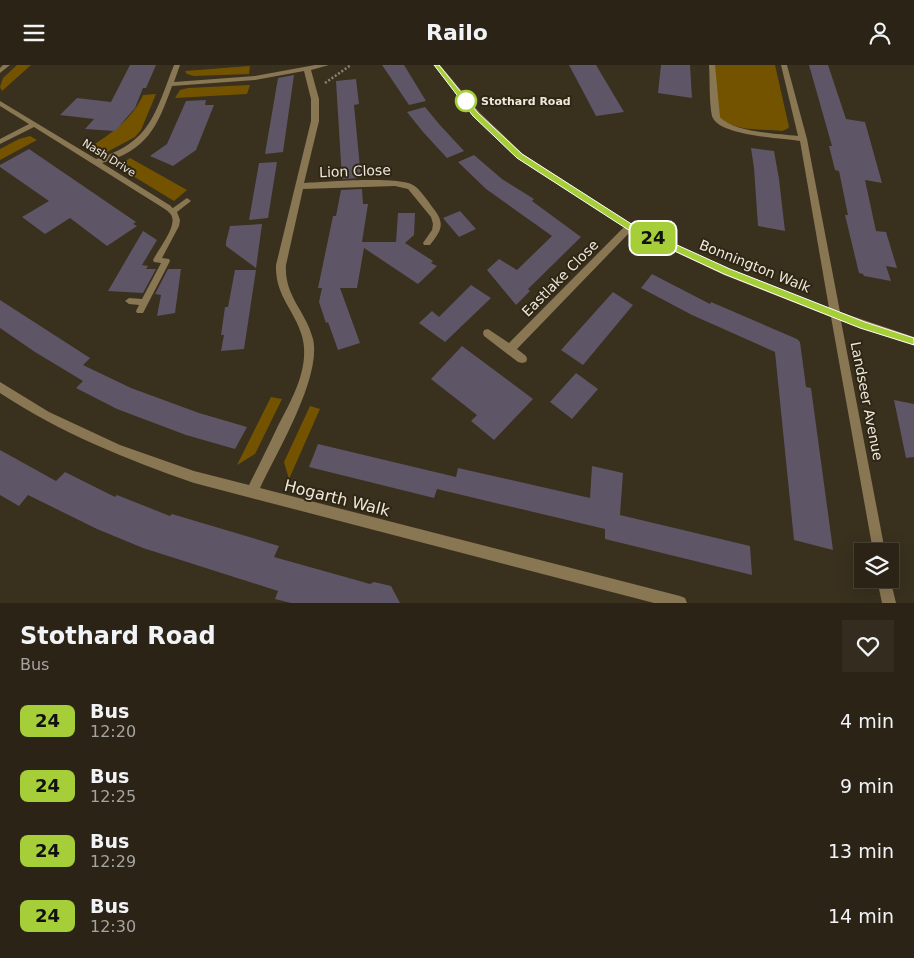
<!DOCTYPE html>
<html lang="en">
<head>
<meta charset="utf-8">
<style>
	:root { --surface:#2b2416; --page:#332c1f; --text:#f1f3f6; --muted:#a6a4a1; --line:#474135 }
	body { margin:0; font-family:"DejaVu Sans",sans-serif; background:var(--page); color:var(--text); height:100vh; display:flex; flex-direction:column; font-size:19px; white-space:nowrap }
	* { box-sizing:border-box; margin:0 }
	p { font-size:16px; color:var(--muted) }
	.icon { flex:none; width:28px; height:28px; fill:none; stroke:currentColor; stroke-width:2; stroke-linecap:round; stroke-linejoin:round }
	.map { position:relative; height:538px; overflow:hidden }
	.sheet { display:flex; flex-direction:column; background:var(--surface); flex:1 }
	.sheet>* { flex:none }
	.badge { padding:0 10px; border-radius:8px; font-size:18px; line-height:32px }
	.fabs { position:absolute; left:854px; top:478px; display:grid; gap:10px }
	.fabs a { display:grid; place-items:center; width:45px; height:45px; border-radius:0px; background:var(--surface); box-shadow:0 5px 20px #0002,0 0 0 1px var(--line); font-size:25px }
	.map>.badge { position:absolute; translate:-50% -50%; box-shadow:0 0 0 2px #fff }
	.round { display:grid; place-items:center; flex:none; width:52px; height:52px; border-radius:0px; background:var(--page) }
	.overview { display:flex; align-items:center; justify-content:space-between; height:85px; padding:0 20px }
	h1 { font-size:24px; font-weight:800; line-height:38px }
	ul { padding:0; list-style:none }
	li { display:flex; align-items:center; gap:15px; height:65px; padding:0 20px }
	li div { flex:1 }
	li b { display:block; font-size:19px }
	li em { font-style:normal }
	li .badge { min-width:55px; font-weight:700; text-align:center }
	header { display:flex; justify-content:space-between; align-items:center; height:65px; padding:0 20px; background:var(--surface); font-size:22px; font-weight:800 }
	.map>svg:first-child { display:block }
	.green { fill:#745300 }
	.building { fill:#5e5567 }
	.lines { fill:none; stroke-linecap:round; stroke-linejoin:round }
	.path { stroke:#8b8475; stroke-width:2.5; stroke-dasharray:2 2; stroke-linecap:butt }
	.lane { fill:#897653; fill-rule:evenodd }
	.street { fill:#897653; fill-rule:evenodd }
	.line { fill:#a6ce39; stroke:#fff }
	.stop-dot { fill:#fff; stroke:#a6ce39; stroke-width:2.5 }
	.labels { text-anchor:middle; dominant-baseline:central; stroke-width:4; stroke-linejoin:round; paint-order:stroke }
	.far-stop-label { font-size:11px; font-weight:bold; fill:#ede7dc; stroke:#2f2614; text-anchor:start }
	.far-street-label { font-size:11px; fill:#ede7dc; stroke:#2f2614 }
	.street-label { font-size:14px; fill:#ede7dc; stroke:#2f2614 }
	.near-street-label { font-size:16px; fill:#ede7dc; stroke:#2f2614 }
</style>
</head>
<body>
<header><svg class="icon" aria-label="menu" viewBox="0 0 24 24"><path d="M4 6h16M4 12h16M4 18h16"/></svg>Railo<svg class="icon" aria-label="person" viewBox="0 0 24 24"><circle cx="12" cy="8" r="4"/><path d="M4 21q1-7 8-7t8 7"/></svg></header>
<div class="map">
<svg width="914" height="538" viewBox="0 0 914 538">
	<rect width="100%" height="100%" fill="#39301e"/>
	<g class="green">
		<polygon points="17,0 31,0 2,26 0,22 3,13"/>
		<path d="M714,0h61l14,62 -2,2 -5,2c-18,-2 -50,1 -63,-15z"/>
		<polygon points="250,1 249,9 194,11 187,9 185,6"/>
		<polygon points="250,20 247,29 175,33 180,25 188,23"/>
		<path d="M156,29l-15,36 -6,7 -28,15h-10l-7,-5c21,-13 43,-29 53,-52z"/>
		<polygon points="30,71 37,75 0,95 0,84 19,74"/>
		<polygon points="130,93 187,125 174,136 123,105 124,97"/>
		<polygon points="271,332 282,334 255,389 237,400"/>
		<polygon points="310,341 320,344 289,414 284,397"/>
	</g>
	<g class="building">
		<polygon points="130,0 156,0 146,23 143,23 135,43 115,66 85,64 94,54 60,50 77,33 111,37"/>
		<polygon points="382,0 404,0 426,36 409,40"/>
		<polygon points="569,0 596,0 624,47 596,51"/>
		<polygon points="661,0 690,0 692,33 658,28"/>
		<polygon points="809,0 828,0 846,54 865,57 882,118 865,115 876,166 886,167 897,203 886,201 891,216 864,211 863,209 859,208 845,150 848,150 839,106 835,105 829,81 832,81"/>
		<polygon points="294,10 283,87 265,89 278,13"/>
		<polygon points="356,14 359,39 354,40 361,113 342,114 336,16"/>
		<polygon points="206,35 205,40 214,40 196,85 173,101 150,91 167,79 186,36"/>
		<polygon points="425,42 439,59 464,86 447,93 423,67 407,47"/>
		<polygon points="751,83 774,86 779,114 785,166 758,161 754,103"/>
		<polygon points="29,84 136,157 133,159 137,161 107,181 70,153 45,169 22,152 49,136 0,102 0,100"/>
		<polygon points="474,90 502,114 534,134 532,136 581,172 528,224 530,226 516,240 487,205 499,194 517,205 552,171 486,124 458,97"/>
		<polygon points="277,97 268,153 249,155 259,98"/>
		<polygon points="362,124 363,139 368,139 362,177 396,177 398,148 415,148 414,170 405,178 433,196 431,198 437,201 418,219 364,183 357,223 340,223 360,278 338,285 328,257 326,258 319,237 322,223 318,223 333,151 336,151 341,125"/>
		<polygon points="460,146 476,164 459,172 443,153"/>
		<polygon points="262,159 256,203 226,181 226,177 230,161"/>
		<polygon points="143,166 157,175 142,200 148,201 146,204 156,204 143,228 108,226"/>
		<polygon points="168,204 181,204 175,248 157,251 161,230 155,229"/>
		<polygon points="235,205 256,205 244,284 221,286 224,270 221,270 225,242 228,242"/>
		<polygon points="652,209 710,239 711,237 797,274 800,277 806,322 811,323 833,485 794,475 775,287 692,250 641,223"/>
		<polygon points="471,220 491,233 445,277 419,258 432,246 439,252"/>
		<polygon points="613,227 633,240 583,300 561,285"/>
		<polygon points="0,235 90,293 83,300 131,323 199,348 247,362 235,384 186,370 117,344 76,323 83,316 35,287 0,263"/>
		<polygon points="462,281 533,334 494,375 471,356 477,350 431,314"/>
		<polygon points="576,308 598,324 572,354 550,337"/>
		<polygon points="894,335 914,339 914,392 906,393"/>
		<polygon points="318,379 456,412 458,403 590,433 592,401 623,408 620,450 750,481 752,510 605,474 605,464 437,424 434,433 309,402"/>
		<polygon points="0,385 56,416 65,407 115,432 117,430 170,451 172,449 279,481 274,492 356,515 370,519 374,517 391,521 400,538 291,538 275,534 278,526 143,483 97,464 28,430 19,441 0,430"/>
	</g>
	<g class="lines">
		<polyline class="path" points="325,18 351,0"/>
		<path class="lane" d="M187,133l4,3 -14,11 3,8 -1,6 -17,32 7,1 1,2 -27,52h-6l-1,-2 3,-6 -10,-1 -4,-3 4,-3 13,1 19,-36 -7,-1 -1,-2c5,-10 23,-32 19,-43 -1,-4 -5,-6 -8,-9l4,-3 5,3z"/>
		<g class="street">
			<polygon points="3,0 10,0 0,8 0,3"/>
			<path d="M174,0h6l-6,17 81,-6 60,-11h14l-18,5 8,29v22l-15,62c23,-1 92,-7 109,2 7,4 15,16 20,23 13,16 8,23 -3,37h-6l-1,-2 9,-13 1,-6 -2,-7 -23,-28 -13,-3 -92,3 -17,76c-2,31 20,46 27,74 9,38 -36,113 -53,149l420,108 5,2 2,5h-33l-460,-120c-68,-24 -134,-50 -194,-90v-11l49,30 71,33 74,26 55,14c9,-18 18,-36 27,-55 14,-28 35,-61 26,-94 -8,-27 -27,-40 -26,-71l35,-144v-22l-7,-28 -49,9 -83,6c-15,42 -25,64 -70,77l69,43v4l-3,1 -134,-84 -34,17v-5l29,-15 -29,-18v-5l96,58c55,-16 59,-46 78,-94z"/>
			<path d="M434,0h6l39,47 44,42 110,71 97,44 99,39 -29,-167c-19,-3 -82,-5 -88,-25 -3,-13 -2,-37 -3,-51h6l5,52c15,16 56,16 78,19l-17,-71h6l20,74 33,173 74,25v8l-73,-24 44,230h-12l-42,-234 -107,-42 -93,-44 -114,118 9,7 1,3 -1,3 -4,1 -4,-1 -34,-26 -1,-3 1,-3 4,-1 21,14 115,-116 -107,-69 -44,-42z"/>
			<polygon points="890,513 896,538 882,538 877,514"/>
		</g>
	</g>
	<polygon class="line" points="434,0 439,0 478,48 522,89 633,160 730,204 865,257 914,273 914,280 860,263 724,209 627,164 517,93 473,51"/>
	<circle class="stop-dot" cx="466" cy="36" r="10"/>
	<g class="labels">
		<g class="far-stop-label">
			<text x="481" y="36">Stothard Road</text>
		</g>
		<g class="far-street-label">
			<text transform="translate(109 93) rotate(32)">Nash Drive</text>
		</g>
		<g class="street-label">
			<text transform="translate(355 106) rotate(-2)">Lion Close</text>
			<text transform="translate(755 201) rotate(22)">Bonnington Walk</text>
			<text transform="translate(560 213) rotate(-45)">Eastlake Close</text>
			<text transform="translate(867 336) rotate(79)">Landseer Avenue</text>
		</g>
		<g class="near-street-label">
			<text transform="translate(337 433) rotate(14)">Hogarth Walk</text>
		</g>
	</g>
</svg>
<div class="fabs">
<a><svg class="icon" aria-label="layers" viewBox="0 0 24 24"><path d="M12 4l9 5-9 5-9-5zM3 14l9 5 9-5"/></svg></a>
</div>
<b class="badge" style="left:653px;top:173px;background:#a6ce39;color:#111">24</b>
</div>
<section class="sheet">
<div class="overview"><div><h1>Stothard Road</h1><p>Bus</p></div><a class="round"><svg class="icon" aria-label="heart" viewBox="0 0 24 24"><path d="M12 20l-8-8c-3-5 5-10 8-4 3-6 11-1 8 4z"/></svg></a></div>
<ul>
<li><span class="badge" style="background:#a6ce39;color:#111">24</span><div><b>Bus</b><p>12:20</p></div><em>4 min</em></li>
<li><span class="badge" style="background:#a6ce39;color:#111">24</span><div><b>Bus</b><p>12:25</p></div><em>9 min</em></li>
<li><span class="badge" style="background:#a6ce39;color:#111">24</span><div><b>Bus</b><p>12:29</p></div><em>13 min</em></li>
<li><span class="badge" style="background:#a6ce39;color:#111">24</span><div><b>Bus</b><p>12:30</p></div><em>14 min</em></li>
</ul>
</section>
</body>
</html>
